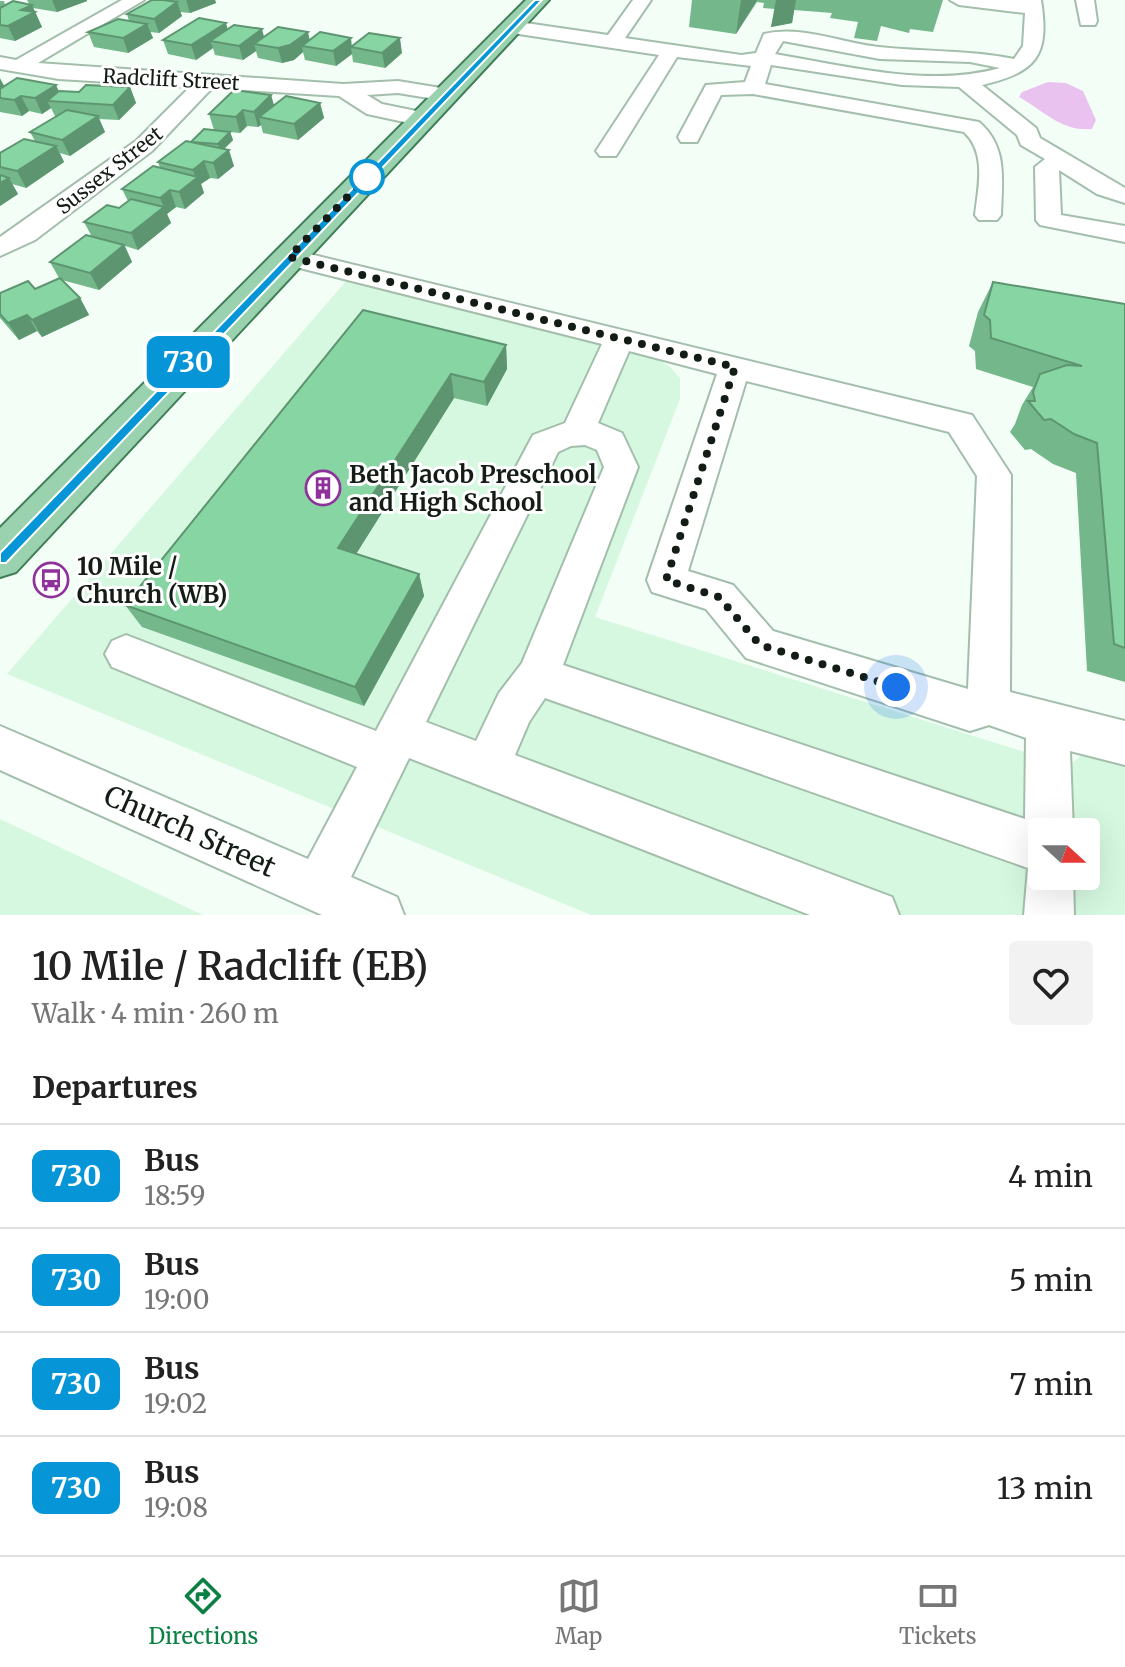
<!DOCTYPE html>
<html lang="en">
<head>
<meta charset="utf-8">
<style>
	:root { --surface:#fff; --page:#f2f2f2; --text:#222; --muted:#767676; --line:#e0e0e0; --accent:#0b8043 }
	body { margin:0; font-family:Merriweather,serif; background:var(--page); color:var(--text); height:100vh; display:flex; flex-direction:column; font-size:30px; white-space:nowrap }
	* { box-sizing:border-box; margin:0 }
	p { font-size:26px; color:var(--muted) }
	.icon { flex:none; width:44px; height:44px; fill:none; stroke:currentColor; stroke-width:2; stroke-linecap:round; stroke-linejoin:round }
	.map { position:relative; height:915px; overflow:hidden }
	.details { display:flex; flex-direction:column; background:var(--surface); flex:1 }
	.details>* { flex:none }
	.badge { padding:0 16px; border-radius:12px; font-size:28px; line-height:52px }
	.needle { width:52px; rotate:111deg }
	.controls { position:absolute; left:1028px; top:818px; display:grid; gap:16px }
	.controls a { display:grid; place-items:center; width:72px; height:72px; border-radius:8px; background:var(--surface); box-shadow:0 8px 32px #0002; font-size:40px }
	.you { position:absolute; width:40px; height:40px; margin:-20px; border:6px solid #fff; border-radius:50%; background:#1a73e8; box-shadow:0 0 0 12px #1a73e833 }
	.map>.badge { position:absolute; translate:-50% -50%; box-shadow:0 0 0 4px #fff }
	h2 { padding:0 32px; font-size:30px; line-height:72px }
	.round { display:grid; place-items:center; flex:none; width:84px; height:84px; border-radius:8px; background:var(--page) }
	.overview { display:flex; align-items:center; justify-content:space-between; height:136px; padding:0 32px }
	h1 { font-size:38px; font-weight:600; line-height:60px }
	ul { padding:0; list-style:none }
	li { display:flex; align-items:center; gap:24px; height:104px; padding:0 32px; border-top:2px solid var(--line) }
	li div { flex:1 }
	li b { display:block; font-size:30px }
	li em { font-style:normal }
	li .badge { min-width:88px; font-weight:700; text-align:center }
	.dock { display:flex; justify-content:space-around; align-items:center; height:112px; border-top:2px solid var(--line); background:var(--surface); font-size:22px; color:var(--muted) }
	.dock a { display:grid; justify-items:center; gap:4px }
	.dock .selected { color:var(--accent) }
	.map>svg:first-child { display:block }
	.built { fill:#d6f8e0; fill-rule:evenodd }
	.green { fill:#eac2ef }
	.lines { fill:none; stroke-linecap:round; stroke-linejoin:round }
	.minor-casing { stroke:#a4beac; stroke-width:4 }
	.major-casing { stroke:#3f7e57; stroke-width:4 }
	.minor { fill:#fff; fill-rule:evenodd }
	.major { fill:#9ad1af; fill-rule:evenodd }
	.wall { fill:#74b78b }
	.shaded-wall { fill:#5e9571 }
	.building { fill:#87d5a2; stroke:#5e9571; stroke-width:2 }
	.line { fill:#0696d7; stroke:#fff; stroke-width:2 }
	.walk { stroke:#131d16; stroke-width:8; stroke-dasharray:0 14.4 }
	.stop-dot { fill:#fff; stroke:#0696d7; stroke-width:4 }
	.labels { text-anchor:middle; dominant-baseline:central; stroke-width:6; stroke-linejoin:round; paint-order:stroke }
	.far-street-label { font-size:20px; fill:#131d16; stroke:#fff }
	.poi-label { font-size:24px; font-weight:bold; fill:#131d16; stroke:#fff; text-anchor:start }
	.near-street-label { font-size:28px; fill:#131d16; stroke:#fff }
</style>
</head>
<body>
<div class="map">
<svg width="1125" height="915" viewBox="0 0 1125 915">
	<rect width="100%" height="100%" fill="#f3fef6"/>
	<g class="built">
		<path d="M347,280l304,76 18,10 11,12v21l-85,218 474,149 18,-16 38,11v154h-534l-584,-241zM1042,832h44v44h-44z"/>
		<polygon points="0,819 203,915 0,915"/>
	</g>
	<path class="green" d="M1048,82l18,1 17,8 13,29 -4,9c-30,3 -48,-18 -73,-32l3,-5z"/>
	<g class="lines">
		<g class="minor-casing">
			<g id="minor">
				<polygon points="122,0 144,0 38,63 343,84 398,81 447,89 458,95 447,101 398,93 367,95 382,104 431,114 434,119 431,124 423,126 367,114 339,96 212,88 152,151 35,240 0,256 0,237 136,141 190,87 59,79 0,69 0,57 16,60"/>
				<path d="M633,0h18l-26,38 116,17 15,-2 8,-19c38,-9 77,9 115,13 46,5 90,3 135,12l9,-13 2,-33 -66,-8 -9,-5h91c9,57 -5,72 -59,85l54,43 4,10 85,50v15l-28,-9 -38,-24 2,45 64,11v16l-85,-17 -4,-5 -1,-53 10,-8 -24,-14 -4,-10 -58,-48 -57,-2 -131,-20 -6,19 214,38c29,25 23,58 22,93l-4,5h-18l-4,-5c3,-27 12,-62 -11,-83l-211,-38 -32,1 -24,47h-16l-3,-5 28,-52 39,-3 6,-16 -74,-9 -61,99h-16l-4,-5 63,-96 -147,-22 -9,-6 9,-6 96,14zM783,41l97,18 90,3 30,6c-71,20 -153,-2 -225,-14z"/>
				<polygon points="1076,0 1094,0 1097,21 1095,25 1081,25"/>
				<path d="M289,249l683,166 39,60 -1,217 115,29v44l-55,-14 3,81h-31v44h31l1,39h-50l4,-47 -483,-170 -16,24 -14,33 377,142 7,18h-89l-401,-157 -58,119 46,20 7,18h-82l-322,-145v-44l308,133 49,-92 -245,-100 -7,-13 7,-13 14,-6 250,96 157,-296 32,-12 37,-79 -322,-81 -4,-6 4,-6zM629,351l88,23 -70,206 5,12 54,17 40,49 224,73 19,-6 37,13 -1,81 -462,-154 75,-198 -16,-34 -24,-10zM746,381l203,51 28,44 -9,213 -195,-58 -40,-46 -45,-14zM585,445l12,5 7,17 -82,196 -23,30 -23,48 -50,-19 132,-270 13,-6z"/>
			</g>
		</g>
		<g class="major-casing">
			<polygon id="major" points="526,0 549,0 16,572 0,577 0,528"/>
		</g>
		<use href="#minor" class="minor"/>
		<use href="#major" class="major"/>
	</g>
	<g class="wall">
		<polygon points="27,0 87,0 87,1 57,12 33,8 42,27 15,41 0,38 0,1 4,1 5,5 29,4"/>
		<polygon points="152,0 215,0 216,3 190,13 180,12 182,16 159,33 150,32 153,38 128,53 94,47 88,32 129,21 127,14"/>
		<polygon points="692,0 943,0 933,32 910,29 909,33 881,26 877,41 854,38 858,22 830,18 832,13 794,10 792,23 771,27 775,9 763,8 764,3 757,2 736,34 689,27"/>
		<polygon points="228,29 264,37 310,40 402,53 385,68 353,62 352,54 336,66 305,60 303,52 294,60 282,63 258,58 256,51 243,60 215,55 213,48 196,60 168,54 163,40"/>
		<polygon points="0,78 4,86 59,91 79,92 130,87 136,103 119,120 99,119 105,132 70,156 60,153 64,162 26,188 12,184 18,194 0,206 0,153 35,141 30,132 56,116 55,116 51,108 42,114 29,111 22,116 0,112"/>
		<polygon points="271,95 274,105 320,103 324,118 298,140 263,133 261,125 258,127 247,126 240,133 230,132 233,140 224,149 234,166 218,179 210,178 201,184 204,193 185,209 176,207 167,214 171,223 138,250 125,246 132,262 99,290 62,280 80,298 89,315 42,337 37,331 19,340 0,318 0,293 35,289 59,278 50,262 92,237 84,222 119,208 128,201 122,189 160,168 158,162 214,130 209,114"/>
		<polygon points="993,282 1125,304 1125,682 1087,671 1076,473 1053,464 1031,449 1025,450 1010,432 1015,424 1022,405 1033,387 976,369 975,351 969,346 978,312"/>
		<polygon points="363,310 506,345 507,369 487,406 454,398 356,554 419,574 424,596 364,706 142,627 125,605"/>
	</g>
	<g class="shaded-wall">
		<polygon points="52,0 87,0 87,1 57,12"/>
		<polygon points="186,0 215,0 216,3 190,13"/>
		<polygon points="741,0 757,0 736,34"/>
		<polygon points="776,0 796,0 792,23 771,27"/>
		<polygon points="177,2 182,16 159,33 154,19"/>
		<polygon points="32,5 42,27 15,41 8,26 21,10"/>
		<polygon points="226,23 230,37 210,41 213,48 196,60 191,45"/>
		<polygon points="147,24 153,38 128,53 123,38"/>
		<polygon points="262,29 266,44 254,44 256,51 243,60 239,46"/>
		<polygon points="308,32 311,46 302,46 303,52 294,60 282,63 278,48"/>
		<polygon points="351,38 352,48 351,47 352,54 336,66 333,51"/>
		<polygon points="400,38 402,53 385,68 382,53"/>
		<polygon points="0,79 9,94 0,98"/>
		<polygon points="56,85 63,100 47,101 51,108 42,114 35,98"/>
		<polygon points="130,87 136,103 119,120 113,105"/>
		<polygon points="271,95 275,110 259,117 261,125 258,127 254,112"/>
		<polygon points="21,96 29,111 22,116 14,100"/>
		<polygon points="320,103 324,118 298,140 294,124"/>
		<polygon points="243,110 247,126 240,133 236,117"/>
		<polygon points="98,116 105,132 70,156 62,140"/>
		<polygon points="230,132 233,140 221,152 218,144"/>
		<polygon points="56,146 64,162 26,188 17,171"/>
		<polygon points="229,150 234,166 218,179 213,163"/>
		<polygon points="204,161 210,178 201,184 204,193 185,209 179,192 196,179 193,170"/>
		<polygon points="9,178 18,194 0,206 0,183"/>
		<polygon points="170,190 176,207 167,214 171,223 138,250 131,233 164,207 160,198"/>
		<polygon points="124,245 132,262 99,290 90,273"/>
		<polygon points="80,298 89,315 42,337 32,320"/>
		<polygon points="27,315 37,331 19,340 8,323"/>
		<polygon points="506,345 507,369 487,406 484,382"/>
		<polygon points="451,374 454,398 346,570 338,548"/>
		<polygon points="419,574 424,596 364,706 355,687"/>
	</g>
	<g class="building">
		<polygon points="152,0 163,0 177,2 154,19 127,14"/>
		<polygon points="13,1 32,5 21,10 35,12 8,26 0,25 0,8"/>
		<polygon points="199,18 226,23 191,45 163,40"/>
		<polygon points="118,19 147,24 123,38 88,32"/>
		<polygon points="234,25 262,29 239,46 210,41"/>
		<polygon points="278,27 308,32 290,45 278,48 254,44"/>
		<polygon points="320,32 351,38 333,51 302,46"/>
		<polygon points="369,33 400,38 382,53 351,47"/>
		<polygon points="17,78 56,85 35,98 21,96 14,100 0,98 0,89"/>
		<polygon points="86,85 130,87 113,105 47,101 59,91 79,92"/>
		<polygon points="234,90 271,95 254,112 243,110 236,117 209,114"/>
		<polygon points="286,96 320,103 294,124 259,117"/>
		<polygon points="67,110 98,116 62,140 30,132"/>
		<polygon points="204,129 230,132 218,144 191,142"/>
		<polygon points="24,139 56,146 17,171 0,167 0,153"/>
		<polygon points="186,141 229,150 213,163 204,161 193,170 158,162"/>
		<polygon points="153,166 198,177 179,192 170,190 160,198 122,189"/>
		<polygon points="0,175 9,178 0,183"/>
		<polygon points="131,199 164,207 131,233 84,222 107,205 119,208"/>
		<polygon points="86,235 124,245 90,273 50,262"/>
		<polygon points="60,278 80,298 32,320 27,315 8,323 0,314 0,293 28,281 35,289"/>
		<polygon points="993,282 1125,304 1125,648 1114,644 1097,443 1074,434 1051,419 1044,420 1028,401 1035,401 1033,392 1040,374 1067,365 1082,366 991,338 990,320 984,315"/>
		<polygon points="363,310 506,345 484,382 451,374 338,548 419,574 355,687 125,605"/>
	</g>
	<polygon class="line" points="535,0 542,0 6,563 0,563 0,553"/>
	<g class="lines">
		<polyline class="walk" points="367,177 289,257 735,367 666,580 719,597 760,645 896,687"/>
	</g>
	<defs>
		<g id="building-ring" transform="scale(1.8)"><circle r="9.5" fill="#fff" stroke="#8f319b" stroke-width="1.5"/><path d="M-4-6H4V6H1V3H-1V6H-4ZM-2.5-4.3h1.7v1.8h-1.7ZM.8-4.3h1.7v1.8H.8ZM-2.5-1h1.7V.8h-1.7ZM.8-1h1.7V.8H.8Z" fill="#8f319b"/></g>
		<g id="bus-ring" transform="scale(1.8)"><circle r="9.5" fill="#fff" stroke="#8f319b" stroke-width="1.5"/><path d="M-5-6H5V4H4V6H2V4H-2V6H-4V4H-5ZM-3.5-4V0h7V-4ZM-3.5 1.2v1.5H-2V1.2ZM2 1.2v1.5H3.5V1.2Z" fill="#8f319b"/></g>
	</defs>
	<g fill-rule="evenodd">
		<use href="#building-ring" x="323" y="488"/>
		<use href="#bus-ring" x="51" y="580"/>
	</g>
	<circle class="stop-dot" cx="367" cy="177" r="16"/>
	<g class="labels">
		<g class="far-street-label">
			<text transform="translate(171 79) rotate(3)">Radclift Street</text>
			<text transform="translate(109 170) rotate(-38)">Sussex Street</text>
		</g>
		<g class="poi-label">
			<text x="349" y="474">Beth Jacob Preschool<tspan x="349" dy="28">and High School</tspan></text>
			<text x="77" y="566">10 Mile /<tspan x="77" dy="28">Church (WB)</tspan></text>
		</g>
		<g class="near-street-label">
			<text transform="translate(190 831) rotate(24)">Church Street</text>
		</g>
	</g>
</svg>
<div class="controls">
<a><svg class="needle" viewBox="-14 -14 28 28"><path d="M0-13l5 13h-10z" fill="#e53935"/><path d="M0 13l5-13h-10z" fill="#767676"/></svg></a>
</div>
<div class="you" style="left:896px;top:687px"></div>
<b class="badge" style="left:188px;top:362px;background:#0696d7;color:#fff">730</b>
</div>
<section class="details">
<div class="overview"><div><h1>10 Mile / Radclift (EB)</h1><p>Walk · 4 min · 260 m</p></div><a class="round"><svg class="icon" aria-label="heart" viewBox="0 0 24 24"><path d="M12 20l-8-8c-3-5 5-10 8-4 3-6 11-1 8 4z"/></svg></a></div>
<h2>Departures</h2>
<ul>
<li><span class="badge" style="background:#0696d7;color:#fff">730</span><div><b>Bus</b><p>18:59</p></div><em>4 min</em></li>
<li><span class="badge" style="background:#0696d7;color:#fff">730</span><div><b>Bus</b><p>19:00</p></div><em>5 min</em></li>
<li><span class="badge" style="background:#0696d7;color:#fff">730</span><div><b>Bus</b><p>19:02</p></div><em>7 min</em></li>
<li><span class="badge" style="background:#0696d7;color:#fff">730</span><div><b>Bus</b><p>19:08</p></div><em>13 min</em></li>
</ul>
</section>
<nav class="dock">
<a class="selected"><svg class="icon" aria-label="directions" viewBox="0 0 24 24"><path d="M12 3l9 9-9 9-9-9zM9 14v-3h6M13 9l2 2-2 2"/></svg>Directions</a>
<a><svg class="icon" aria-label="map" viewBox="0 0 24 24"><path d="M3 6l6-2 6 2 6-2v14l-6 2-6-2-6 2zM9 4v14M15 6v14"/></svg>Map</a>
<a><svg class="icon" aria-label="tickets" viewBox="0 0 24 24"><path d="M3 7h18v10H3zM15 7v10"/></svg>Tickets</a>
</nav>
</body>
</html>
